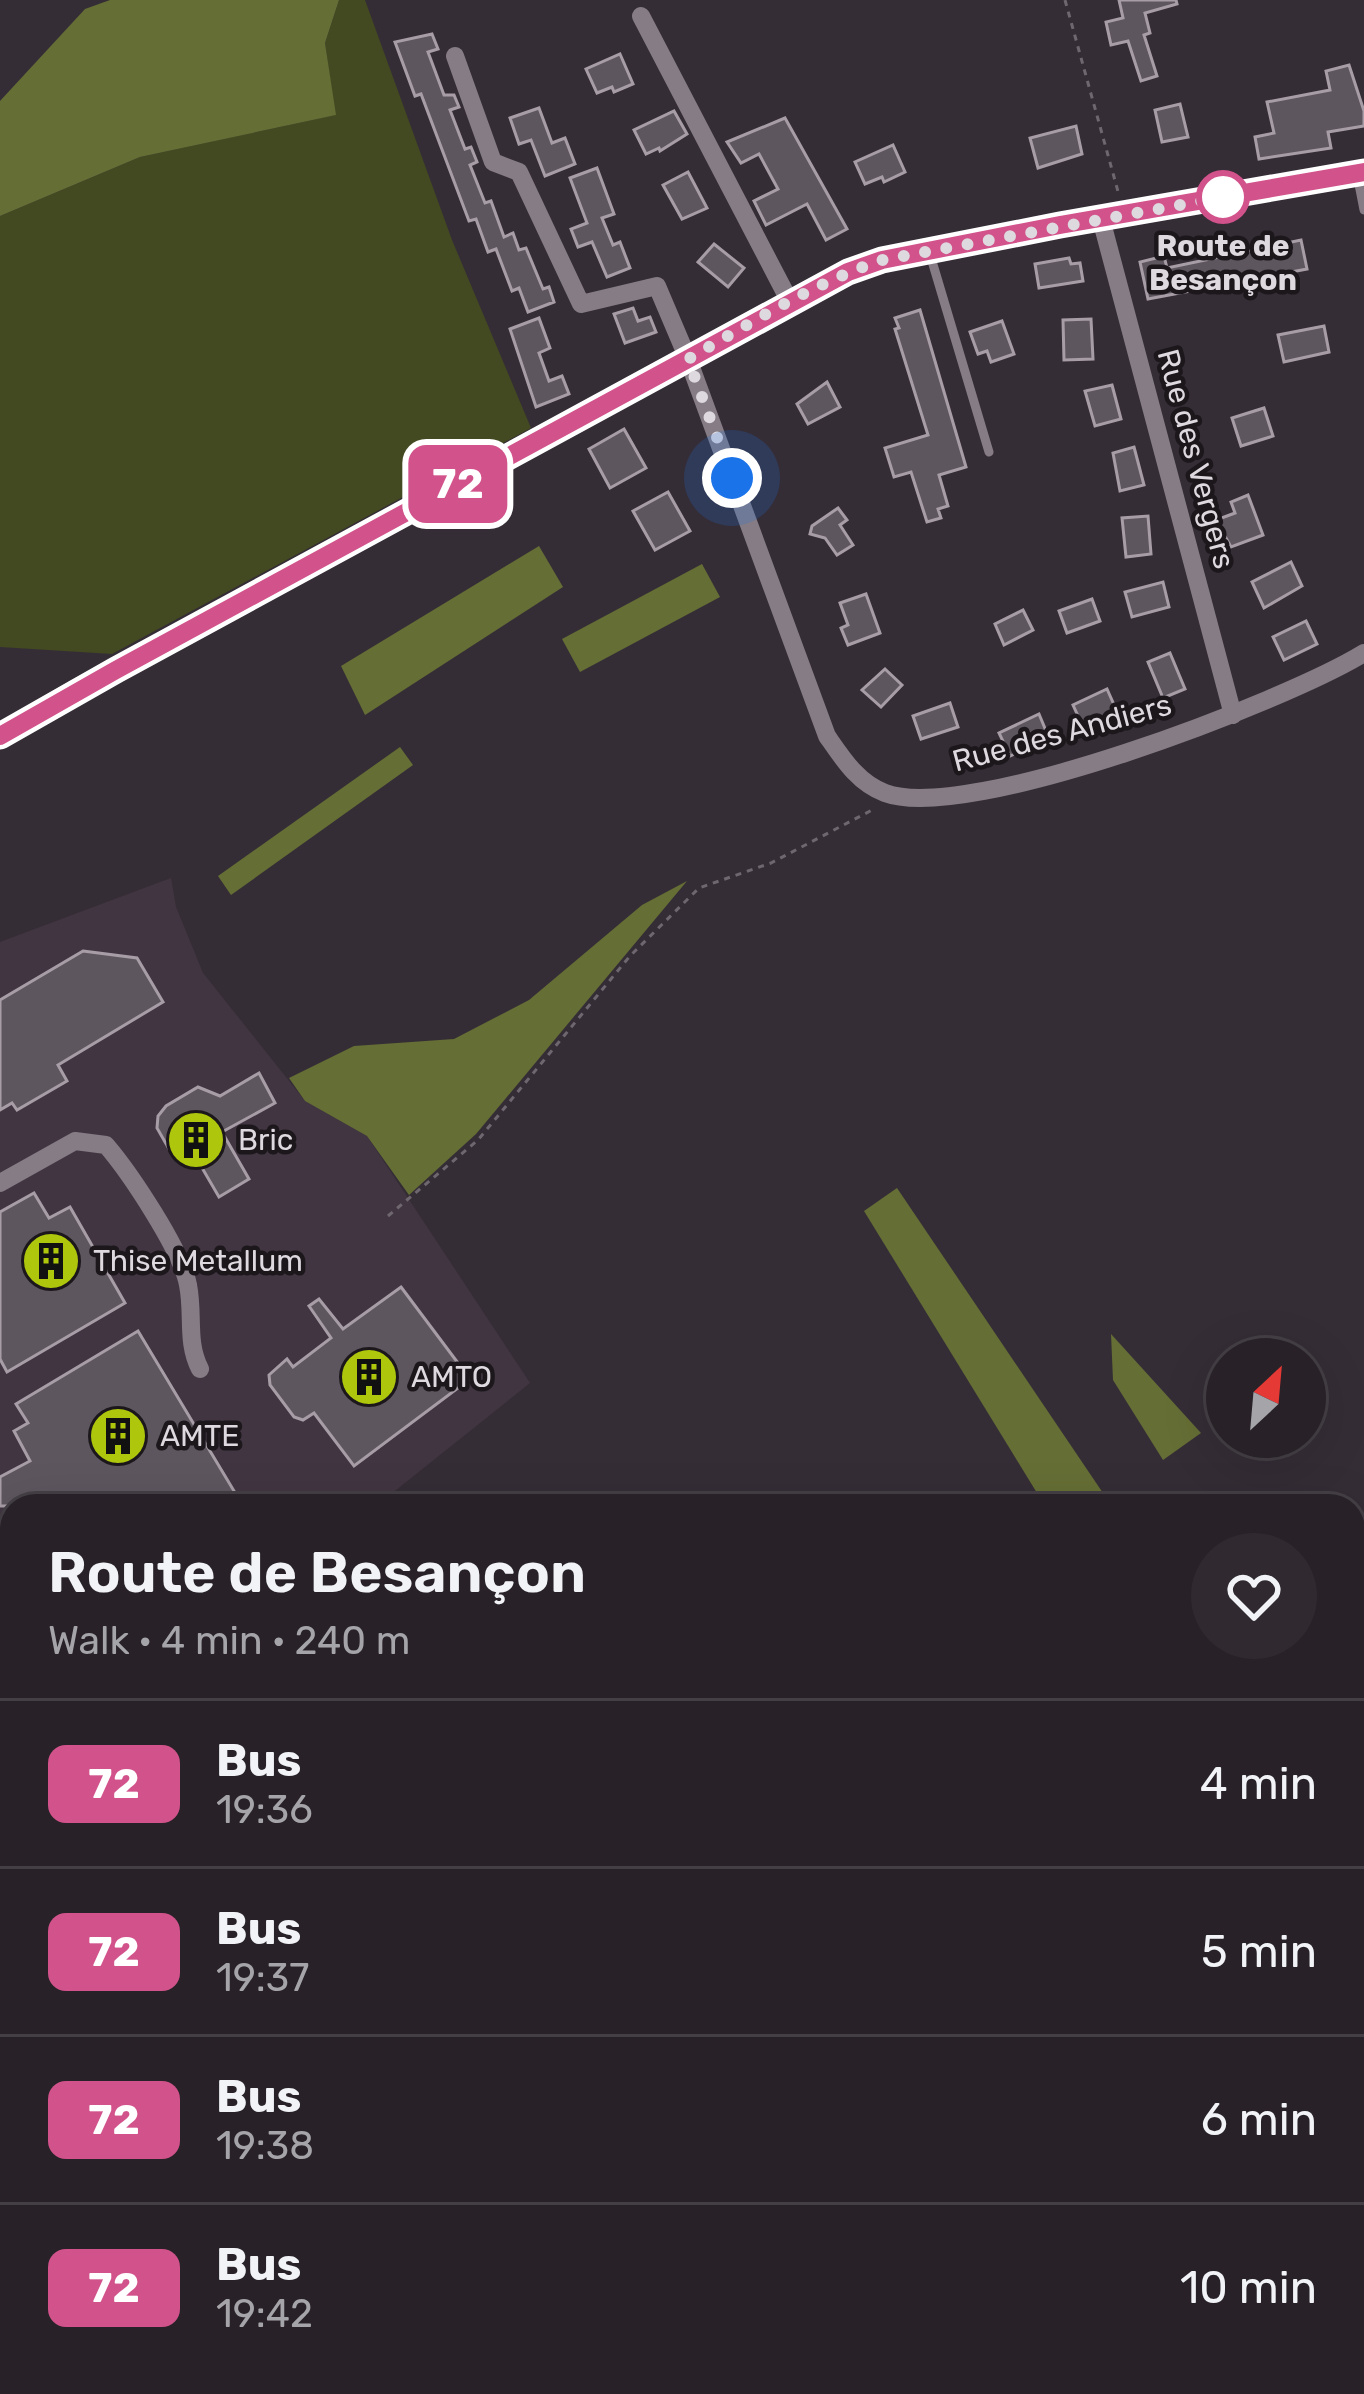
<!DOCTYPE html>
<html lang="en">
<head>
<meta charset="utf-8">
<style>
	:root { --surface:#282228; --page:#302a30; --text:#f1f3f6; --muted:#a5a4a8; --line:#443f45 }
	body { margin:0; font-family:Rubik,sans-serif; background:var(--page); color:var(--text); height:100vh; display:flex; flex-direction:column; font-size:45px; white-space:nowrap }
	* { box-sizing:border-box; margin:0 }
	p { font-size:39px; color:var(--muted) }
	.icon { flex:none; width:66px; height:66px; fill:none; stroke:currentColor; stroke-width:2; stroke-linecap:round; stroke-linejoin:round }
	.map { position:relative; flex:1; overflow:hidden }
	.sheet { position:absolute; left:0px; top:1494px; width:1365px; height:900px; display:flex; flex-direction:column; background:var(--surface); border-radius:36px 36px 0 0; box-shadow:0 12px 48px #0002,0 0 0 3px var(--line) }
	.sheet>* { flex:none }
	.badge { padding:0 24px; border-radius:18px; font-size:42px; line-height:78px }
	.needle { width:78px; rotate:26deg }
	.buttons { position:absolute; left:1206px; top:1338px; display:grid; gap:24px }
	.buttons a { display:grid; place-items:center; width:120px; height:120px; border-radius:50%; background:var(--surface); box-shadow:0 12px 48px #0002,0 0 0 3px var(--line); font-size:60px }
	.you { position:absolute; width:60px; height:60px; margin:-30px; border:9px solid #fff; border-radius:50%; background:#1a73e8; box-shadow:0 0 0 18px #1a73e833 }
	.map>.badge { position:absolute; translate:-50% -50%; box-shadow:0 0 0 6px #fff }
	.round { display:grid; place-items:center; flex:none; width:126px; height:126px; border-radius:63px; background:var(--page) }
	.headline { display:flex; align-items:center; justify-content:space-between; height:204px; padding:0 48px }
	h1 { font-size:57px; font-weight:600; line-height:90px }
	ul { padding:0; list-style:none }
	li { display:flex; align-items:center; gap:36px; height:168px; padding:0 48px; border-top:3px solid var(--line) }
	li div { flex:1 }
	li b { display:block; font-size:45px }
	li em { font-style:normal }
	li .badge { min-width:132px; font-weight:700; text-align:center }
	.map>svg:first-child { display:block }
	.built { fill:#413542 }
	.green { fill:#434921 }
	.forest { fill:#656e35 }
	.building { fill:#5e565f; stroke:#a79da7; stroke-width:3 }
	.lines { fill:none; stroke-linecap:round; stroke-linejoin:round }
	.path { stroke:#6e676f; stroke-width:3; stroke-dasharray:6 6; stroke-linecap:butt }
	.service { stroke:#857c85; stroke-width:9 }
	.minor { stroke:#857c85; stroke-width:18 }
	.tertiary { stroke:#857c85; stroke-width:24 }
	.rail { stroke:#b5afb5; stroke-width:6; stroke-dasharray:21 21; stroke-linecap:butt }
	.line-casing { stroke:#fff; stroke-width:27 }
	.line { stroke:#d2528b; stroke-width:18 }
	.walk { stroke:#ded9de; stroke-width:12; stroke-dasharray:0 21.6 }
	.stop-dot { fill:#fff; stroke:#d2528b; stroke-width:6 }
	.labels { text-anchor:middle; dominant-baseline:central; stroke-width:9; stroke-linejoin:round; paint-order:stroke }
	.stop-label { font-size:30px; font-weight:bold; fill:#ded9de; stroke:#1b171b }
	.street-label { font-size:30px; fill:#ded9de; stroke:#1b171b }
	.poi-label { font-size:30px; fill:#ded9de; stroke:#1b171b; text-anchor:start }
</style>
</head>
<body>
<div class="map">
<svg width="1364" height="2394" viewBox="0 0 1364 2394">
	<rect width="100%" height="100%" fill="#352d36"/>
	<polygon class="built" points="171,878 176,907 203,973 305,1101 367,1136 530,1383 376,1506 12,1506 12,1862 0,1854 0,942"/>
	<polygon class="green" points="339,0 365,0 452,240 531,428 112,654 0,647 0,216 140,157 335,115 325,43"/>
	<g class="forest">
		<polygon points="110,0 339,0 325,43 336,115 140,157 0,216 0,101 85,9"/>
		<polygon points="539,546 563,587 365,715 341,666"/>
		<polygon points="702,564 720,597 580,672 562,639"/>
		<polygon points="400,747 413,765 231,895 218,876"/>
		<polygon points="687,881 476,1134 409,1195 367,1136 305,1101 289,1078 354,1046 454,1039 529,1000 642,905"/>
		<polygon points="897,1188 1107,1499 1097,1506 1045,1506 864,1211"/>
		<polygon points="1111,1334 1201,1433 1163,1460 1113,1380"/>
		<polygon points="1364,1640 1364,1805 1353,1815 1353,1652"/>
		<polygon points="549,2382 928,2382 920,2394 540,2394"/>
	</g>
	<g class="building">
		<polygon points="1119,0 1176,0 1177,4 1145,13 1150,33 1144,35 1157,76 1141,81 1128,41 1111,45 1106,22 1123,18"/>
		<polygon points="432,34 438,49 428,52 444,95 454,95 459,107 450,110 465,149 471,147 477,162 470,165 485,203 491,201 504,237 513,233 519,250 526,248 543,289 549,287 554,302 528,312 519,288 512,291 496,249 488,252 476,219 469,221 421,94 415,96 395,42"/>
		<polygon points="620,54 633,84 614,92 612,87 597,93 586,69"/>
		<polygon points="1349,65 1364,111 1364,126 1328,132 1331,148 1259,159 1255,137 1274,133 1267,102 1330,90 1326,71"/>
		<polygon points="1180,104 1188,137 1162,142 1155,110"/>
		<polygon points="539,108 552,143 565,138 575,164 545,176 531,140 519,144 510,118"/>
		<polygon points="674,111 687,134 660,151 659,148 646,154 634,130"/>
		<polygon points="785,118 847,229 826,240 807,204 766,225 754,201 778,189 759,154 741,163 727,142"/>
		<polygon points="1076,126 1082,154 1038,168 1030,138"/>
		<polygon points="893,145 905,172 884,182 882,177 865,184 855,162"/>
		<polygon points="597,168 614,214 602,218 613,245 620,242 630,268 607,277 592,242 578,247 571,229 587,223 570,178"/>
		<polygon points="688,172 707,208 682,219 663,185"/>
		<polygon points="1301,240 1307,269 1148,299 1140,262 1164,256 1167,268"/>
		<polygon points="714,244 744,268 728,287 698,262"/>
		<polygon points="1069,258 1071,264 1080,263 1083,281 1039,288 1035,264"/>
		<polygon points="633,308 638,321 650,317 656,332 625,343 614,314"/>
		<polygon points="920,310 966,467 939,475 948,506 938,509 941,518 927,522 911,472 894,477 885,448 928,435 895,329 899,328 895,318"/>
		<polygon points="539,318 550,348 539,353 549,381 562,376 569,394 536,407 510,329"/>
		<polygon points="1091,319 1093,359 1064,360 1063,320"/>
		<polygon points="1002,321 1014,354 991,362 987,351 978,354 970,332"/>
		<polygon points="1324,326 1329,352 1284,362 1278,335"/>
		<polygon points="827,382 840,407 808,424 797,404"/>
		<polygon points="1112,385 1121,419 1095,426 1085,391"/>
		<polygon points="1264,408 1273,436 1241,446 1232,418"/>
		<polygon points="624,429 646,468 610,488 589,449"/>
		<polygon points="1134,447 1144,485 1120,491 1113,453"/>
		<polygon points="668,492 690,531 655,550 633,511"/>
		<polygon points="1248,495 1263,535 1231,547 1216,520 1235,513 1231,502"/>
		<polygon points="838,508 847,520 840,525 853,545 837,555 825,538 810,534 812,526"/>
		<polygon points="1148,516 1151,554 1126,557 1122,518"/>
		<polygon points="1291,562 1302,586 1264,608 1252,582"/>
		<polygon points="1163,582 1169,607 1132,617 1125,592"/>
		<polygon points="866,594 880,633 848,645 841,628 848,625 840,603"/>
		<polygon points="1092,599 1100,621 1067,633 1059,611"/>
		<polygon points="1023,610 1033,630 1004,645 995,624"/>
		<polygon points="1306,621 1317,644 1284,660 1273,637"/>
		<polygon points="1170,653 1185,689 1163,698 1148,662"/>
		<polygon points="885,669 902,685 881,707 862,690"/>
		<polygon points="1107,689 1119,716 1084,729 1073,705"/>
		<polygon points="950,703 958,727 921,739 913,716"/>
		<polygon points="1039,714 1049,738 1010,756 999,733"/>
		<polygon points="83,951 137,958 163,1002 58,1065 67,1081 17,1110 12,1103 0,1110 0,1000"/>
		<polygon points="259,1073 275,1103 222,1132 249,1179 219,1197 194,1154 179,1155 169,1149 157,1128 158,1116 166,1106 198,1087 220,1096"/>
		<polygon points="34,1193 49,1218 70,1207 125,1303 7,1372 0,1359 0,1212"/>
		<polygon points="401,1287 470,1379 354,1466 314,1413 303,1420 294,1417 270,1385 269,1375 287,1359 293,1367 331,1338 309,1306 319,1299 343,1329"/>
		<polygon points="138,1331 243,1506 0,1506 0,1477 30,1461 14,1431 28,1423 16,1404"/>
	</g>
	<g class="lines">
		<g class="path">
			<polyline points="1065,0 1119,195"/>
			<polyline points="388,1216 478,1140 630,956 699,888 771,863 874,809"/>
			<polyline points="1353,2258 1364,2244"/>
			<polyline points="673,2394 685,2382"/>
			<polyline points="1224,2394 1238,2382"/>
		</g>
		<g class="service">
			<polyline points="1357,174 1364,210"/>
			<polyline points="929,251 989,452"/>
		</g>
		<g class="minor">
			<polyline points="641,16 790,302"/>
			<path d="M455,56l38,106 26,10 62,132 76,-18 31,73 139,377c16,23 31,47 58,57 83,31 401,-92 479,-140"/>
			<polyline points="1101,219 1233,715"/>
			<path d="M0,1183l75,-42 31,4c24,28 76,106 82,140 6,30 -2,57 12,84"/>
			<polyline points="0,1642 12,1660"/>
		</g>
		<polyline class="tertiary" points="0,736 76,691 848,271 882,260 1061,225 1364,172"/>
		<g class="rail">
			<polyline points="1353,1689 1364,1677"/>
			<polyline points="713,2394 724,2382"/>
		</g>
	</g>
	<g class="lines">
		<g class="line-casing">
			<polyline id="line" points="0,736 116,670 848,272 882,260 1060,225 1364,172"/>
		</g>
		<use href="#line" class="line"/>
		<path class="walk" d="M732,478l-44,-119c63,-36 126,-76 194,-99l341,-63"/>
	</g>
	<defs>
		<g id="building-disc" transform="scale(3)"><circle r="9.5" fill="#aec60c" stroke="#1b171b"/><path d="M-4-6H4V6H1V3H-1V6H-4ZM-2.5-4.3h1.7v1.8h-1.7ZM.8-4.3h1.7v1.8H.8ZM-2.5-1h1.7V.8h-1.7ZM.8-1h1.7V.8H.8Z" fill="#111"/></g>
	</defs>
	<g fill-rule="evenodd">
		<use href="#building-disc" x="196" y="1140"/>
		<use href="#building-disc" x="51" y="1261"/>
		<use href="#building-disc" x="369" y="1377"/>
		<use href="#building-disc" x="118" y="1436"/>
	</g>
	<circle class="stop-dot" cx="1223" cy="197" r="24"/>
	<g class="labels">
		<g class="stop-label">
			<text x="1223" y="246">Route de<tspan x="1223" dy="34">Besançon</tspan></text>
		</g>
		<g class="street-label">
			<text transform="translate(1196 459) rotate(75)">Rue des Vergers</text>
			<text transform="translate(1062 733) rotate(-15)">Rue des Andiers</text>
		</g>
		<g class="poi-label">
			<text x="238" y="1140">Bric</text>
			<text x="93" y="1261">Thise Metallum</text>
			<text x="411" y="1377">AMTO</text>
			<text x="160" y="1436">AMTE</text>
		</g>
	</g>
</svg>
<div class="buttons">
<a><svg class="needle" viewBox="-14 -14 28 28"><path d="M0-13l5 13h-10z" fill="#e53935"/><path d="M0 13l5-13h-10z" fill="#a5a4a8"/></svg></a>
</div>
<div class="you" style="left:732px;top:478px"></div>
<b class="badge" style="left:458px;top:484px;background:#d2528b;color:#fff">72</b>
<section class="sheet">
<div class="headline"><div><h1>Route de Besançon</h1><p>Walk · 4 min · 240 m</p></div><a class="round"><svg class="icon" aria-label="heart" viewBox="0 0 24 24"><path d="M12 20l-8-8c-3-5 5-10 8-4 3-6 11-1 8 4z"/></svg></a></div>
<ul>
<li><span class="badge" style="background:#d2528b;color:#fff">72</span><div><b>Bus</b><p>19:36</p></div><em>4 min</em></li>
<li><span class="badge" style="background:#d2528b;color:#fff">72</span><div><b>Bus</b><p>19:37</p></div><em>5 min</em></li>
<li><span class="badge" style="background:#d2528b;color:#fff">72</span><div><b>Bus</b><p>19:38</p></div><em>6 min</em></li>
<li><span class="badge" style="background:#d2528b;color:#fff">72</span><div><b>Bus</b><p>19:42</p></div><em>10 min</em></li>
</ul>
</section>
</div>
</body>
</html>
